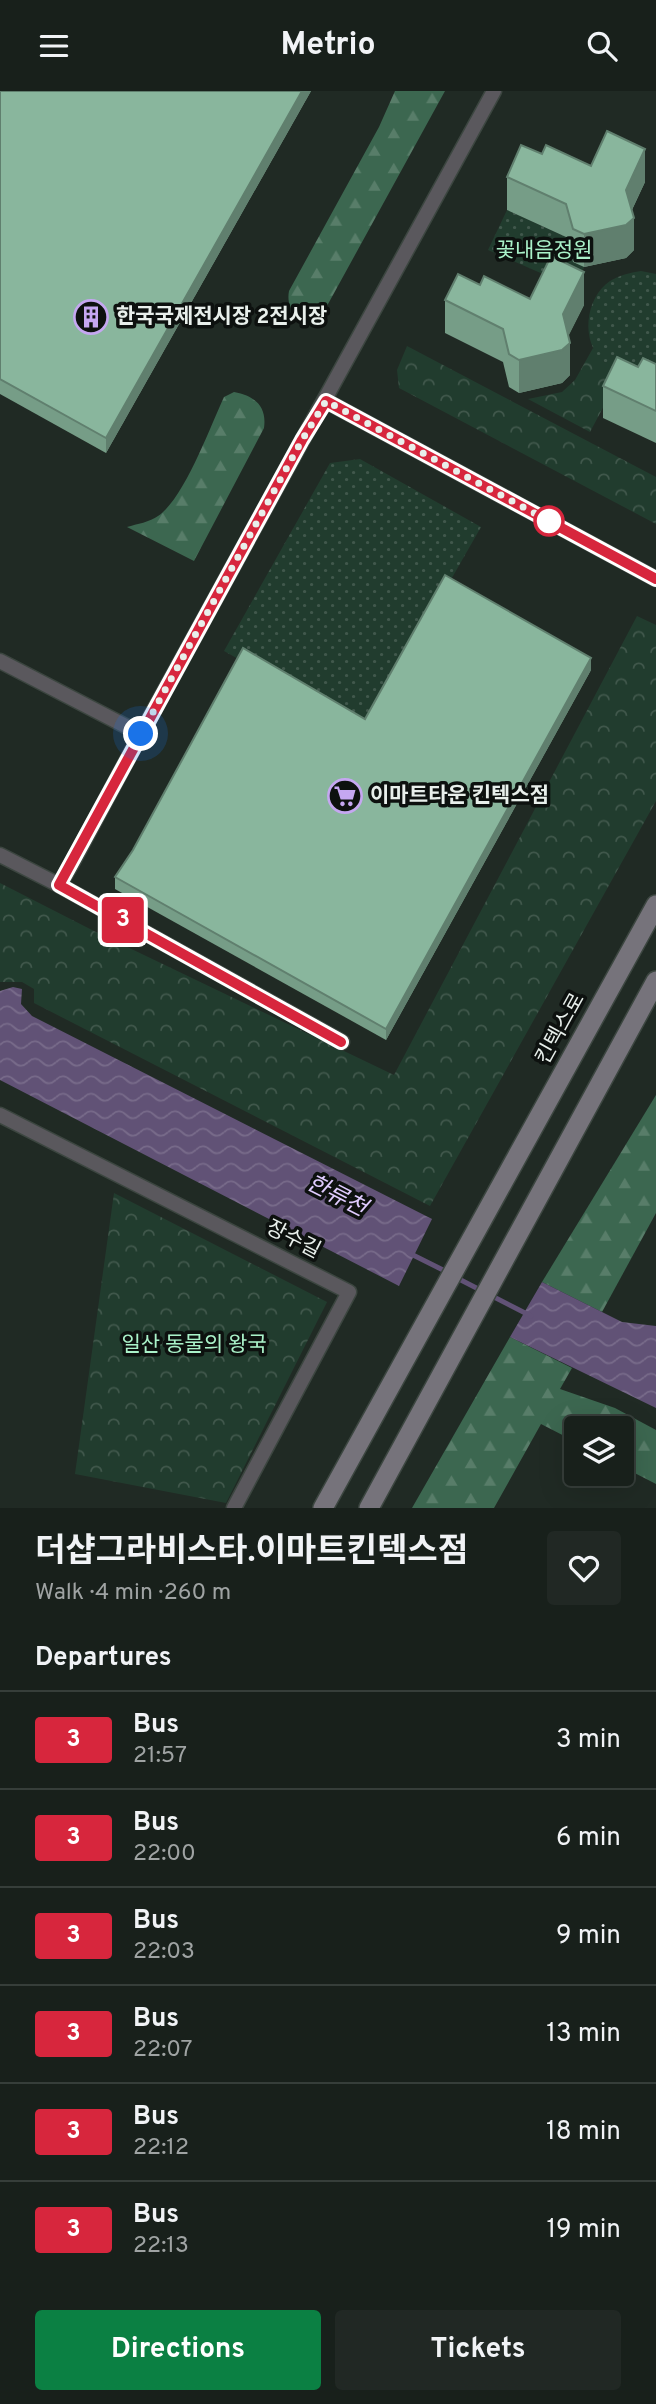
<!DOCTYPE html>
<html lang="en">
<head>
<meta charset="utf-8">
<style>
	:root { --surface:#18201b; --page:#212824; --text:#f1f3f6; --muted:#9fa3a3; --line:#363e3a; --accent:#0b8043 }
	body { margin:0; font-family:Overpass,"Noto Sans KR",sans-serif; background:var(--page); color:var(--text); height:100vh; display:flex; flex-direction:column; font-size:26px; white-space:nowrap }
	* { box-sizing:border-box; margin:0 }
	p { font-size:23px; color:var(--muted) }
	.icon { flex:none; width:38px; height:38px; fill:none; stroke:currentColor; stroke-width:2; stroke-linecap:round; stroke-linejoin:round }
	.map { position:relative; height:1417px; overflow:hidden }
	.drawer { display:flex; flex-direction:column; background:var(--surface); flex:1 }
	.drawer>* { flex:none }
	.badge { padding:0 14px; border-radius:5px; font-size:24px; line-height:46px }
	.tools { position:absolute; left:564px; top:1325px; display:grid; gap:14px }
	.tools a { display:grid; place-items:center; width:70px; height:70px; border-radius:7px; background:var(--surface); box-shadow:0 7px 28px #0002,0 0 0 2px var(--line); font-size:35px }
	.you { position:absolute; width:35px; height:35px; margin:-18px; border:5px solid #fff; border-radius:50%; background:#1a73e8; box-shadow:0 0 0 10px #1a73e833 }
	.map>.badge { position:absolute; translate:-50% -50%; box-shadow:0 0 0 4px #fff }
	h2 { padding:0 35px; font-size:26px; line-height:63px }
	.round { display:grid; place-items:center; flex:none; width:74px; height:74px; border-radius:7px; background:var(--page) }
	.headline { display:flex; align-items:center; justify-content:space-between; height:119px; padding:0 35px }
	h1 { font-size:33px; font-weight:700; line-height:52px }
	.action { display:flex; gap:14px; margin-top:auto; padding:14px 35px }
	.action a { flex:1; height:80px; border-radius:7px; background:var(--accent); color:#fff; font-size:28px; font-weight:700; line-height:80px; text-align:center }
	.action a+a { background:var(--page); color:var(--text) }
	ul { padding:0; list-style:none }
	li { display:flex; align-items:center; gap:21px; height:98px; padding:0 35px; border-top:2px solid var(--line) }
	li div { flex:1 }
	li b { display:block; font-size:26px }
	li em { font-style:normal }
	li .badge { min-width:77px; font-weight:700; text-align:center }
	header { display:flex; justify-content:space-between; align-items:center; height:91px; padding:0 35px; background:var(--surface); font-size:32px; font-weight:700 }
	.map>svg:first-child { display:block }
	.forest { fill:url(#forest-firs) }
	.park { fill:url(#park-crowns) }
	.garden { fill:url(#garden-dots) }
	.water { fill:url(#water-waves) }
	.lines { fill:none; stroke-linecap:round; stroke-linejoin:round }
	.stream { stroke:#615276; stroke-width:5 }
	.minor-casing { stroke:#3c4640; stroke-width:17 }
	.secondary-casing { stroke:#3c4640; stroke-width:22 }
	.minor { stroke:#5a585d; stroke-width:14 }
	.secondary { stroke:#76737b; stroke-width:19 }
	.wall { fill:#769d87 }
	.shaded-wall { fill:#607f6e }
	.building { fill:#89b69d; stroke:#607f6e; stroke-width:2 }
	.line-casing { stroke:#fff; stroke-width:16 }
	.line { stroke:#d7263d; stroke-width:10 }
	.walk { stroke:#e8efeb; stroke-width:7; stroke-dasharray:0 12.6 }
	.stop-dot { fill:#fff; stroke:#d7263d; stroke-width:3.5 }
	.labels { text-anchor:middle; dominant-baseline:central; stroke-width:7; stroke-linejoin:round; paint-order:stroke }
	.park-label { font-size:21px; fill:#aaf2c9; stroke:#0d110f }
	.poi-label { font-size:21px; font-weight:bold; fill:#e8efeb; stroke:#0d110f; text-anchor:start }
	.street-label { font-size:21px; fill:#e8efeb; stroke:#0d110f }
	.water-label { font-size:23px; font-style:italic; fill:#e0ccff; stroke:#0d110f }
</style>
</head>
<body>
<header><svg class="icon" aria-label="menu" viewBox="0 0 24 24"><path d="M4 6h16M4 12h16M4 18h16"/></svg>Metrio<svg class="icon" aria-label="search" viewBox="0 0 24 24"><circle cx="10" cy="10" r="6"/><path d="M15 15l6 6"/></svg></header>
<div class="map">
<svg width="656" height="1417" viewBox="0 0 656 1417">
	<defs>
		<pattern id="forest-firs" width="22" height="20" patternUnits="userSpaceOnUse" patternTransform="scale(1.75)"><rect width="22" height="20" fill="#3c6750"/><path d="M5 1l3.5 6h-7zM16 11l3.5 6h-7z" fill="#587d69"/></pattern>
		<pattern id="park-crowns" width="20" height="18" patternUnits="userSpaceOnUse" patternTransform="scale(1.75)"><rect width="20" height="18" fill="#213c2e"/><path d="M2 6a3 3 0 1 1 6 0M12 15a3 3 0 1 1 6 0" fill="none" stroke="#41584c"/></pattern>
		<pattern id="garden-dots" width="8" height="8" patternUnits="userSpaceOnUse" patternTransform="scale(1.75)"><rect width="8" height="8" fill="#213c2e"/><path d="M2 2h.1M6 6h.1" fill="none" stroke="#41584c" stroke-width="1.8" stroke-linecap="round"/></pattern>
		<pattern id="water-waves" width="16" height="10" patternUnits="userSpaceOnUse" patternTransform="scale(1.75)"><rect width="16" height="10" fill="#615276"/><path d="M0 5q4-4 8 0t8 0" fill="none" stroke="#786b8a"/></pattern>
	</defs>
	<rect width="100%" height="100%" fill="#202a24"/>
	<g class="forest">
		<path d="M395,0h50l-123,224c-19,8 -37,-2 -33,-24l90,-164z"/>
		<path d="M234,301c21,4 33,14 30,36l-70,133 -67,-34c10,-3 23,-5 31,-11 26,-17 52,-89 66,-119z"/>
		<polygon points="656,1004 656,1122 602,1221 542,1191"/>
		<polygon points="510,1246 572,1277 560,1298 615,1317 656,1339 656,1393 621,1375 621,1337 576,1337 576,1351 541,1333 494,1417 412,1417"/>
	</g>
	<g class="park">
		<polygon points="407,255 656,386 656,433 399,297 397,279"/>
		<polygon points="593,257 604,271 622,281 590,341 528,308 562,301 575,289"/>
		<polygon points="637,525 656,534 656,710 430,1115 34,912 34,898 22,891 0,891 0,792 94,840 394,984"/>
		<polygon points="114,1102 327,1211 226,1412 75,1383"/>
	</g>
	<g class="garden">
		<polygon points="507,119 566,146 573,171 584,176 575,197 488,159"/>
		<path d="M641,180l15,3v101c-17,-2 -38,-1 -52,-13 -24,-20 -19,-64 6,-81 10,-6 19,-8 31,-10z"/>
		<polygon points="360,368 481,436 365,639 224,560 330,372"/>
	</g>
	<g class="water">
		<polygon points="13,896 22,898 21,913 32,925 432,1128 399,1195 0,989 0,900"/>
		<polygon points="542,1191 622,1231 656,1235 656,1317 510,1246"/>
	</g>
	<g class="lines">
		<g class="stream">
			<polyline points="409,1162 447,1181"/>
			<polyline points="455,1186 531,1225"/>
		</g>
		<g class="minor-casing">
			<g id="minor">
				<polyline points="326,310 656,488"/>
				<polyline points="0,570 141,643"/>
				<polyline points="0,764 59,794 342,951"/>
				<polyline points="59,794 71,774 141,643 494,0"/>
				<polyline points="0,1024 349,1201 234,1417"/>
			</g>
		</g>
		<g class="secondary-casing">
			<g id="secondary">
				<polyline points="323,1417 656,814"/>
				<polyline points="369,1417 656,890"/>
			</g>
		</g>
		<use href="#minor" class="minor"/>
		<use href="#secondary" class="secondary"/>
	</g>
	<g class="wall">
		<polygon points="0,0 311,0 106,362 0,303"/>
		<polygon points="542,63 591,75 645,91 632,119 634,159 626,167 584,176 573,171 566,146 507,119 507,86"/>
		<polygon points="480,194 530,208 584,214 568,245 570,284 562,292 519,302 509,296 503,271 445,242 445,209"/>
		<polygon points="656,273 656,352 603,327 603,295 638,276"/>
		<polygon points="591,579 386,949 115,798 115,786 365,628"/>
	</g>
	<g class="shaded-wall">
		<polygon points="302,0 311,0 106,362 106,347"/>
		<polygon points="645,58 645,91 626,131 626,99"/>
		<polygon points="634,127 634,159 626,167 584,176 584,143"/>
		<polygon points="584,181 584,214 563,256 563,223"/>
		<polygon points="570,252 570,284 562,292 519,302 519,269"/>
		<polygon points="591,567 591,579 386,949 386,938"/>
	</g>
	<g class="building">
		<polygon points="0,0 302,0 106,347 0,288"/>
		<polygon points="607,40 645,58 626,99 634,127 626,134 584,143 573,138 566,113 507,86 521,54 542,63 546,54 591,75"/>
		<polygon points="551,165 584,181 563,223 570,252 562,259 519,269 509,263 503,238 445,209 458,183 480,194 484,185 530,208"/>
		<polygon points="617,266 638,276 643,267 656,273 656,320 603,295"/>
		<polygon points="445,484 591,567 386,938 115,786 133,759 243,557 365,628"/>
	</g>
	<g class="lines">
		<g class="line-casing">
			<polyline id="line" points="341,951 59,794 302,349 326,310 656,488"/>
		</g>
		<use href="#line" class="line"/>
		<polyline class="walk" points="141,643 302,349 326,310 549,430"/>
	</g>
	<defs>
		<g id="building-ring" transform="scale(1.75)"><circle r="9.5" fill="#0d110f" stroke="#c5a7f1" stroke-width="1.5"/><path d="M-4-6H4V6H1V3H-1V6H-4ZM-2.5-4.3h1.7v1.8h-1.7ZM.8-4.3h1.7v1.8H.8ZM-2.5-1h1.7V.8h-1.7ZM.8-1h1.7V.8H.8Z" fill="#c5a7f1"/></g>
		<g id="supermarket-ring" transform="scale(1.75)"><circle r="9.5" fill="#0d110f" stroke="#c5a7f1" stroke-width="1.5"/><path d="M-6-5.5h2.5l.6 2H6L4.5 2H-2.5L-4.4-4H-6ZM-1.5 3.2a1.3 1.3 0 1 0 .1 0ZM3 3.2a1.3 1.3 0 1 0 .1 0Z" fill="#c5a7f1"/></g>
	</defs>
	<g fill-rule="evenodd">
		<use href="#building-ring" x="91" y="226"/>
		<use href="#supermarket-ring" x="345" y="705"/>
	</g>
	<circle class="stop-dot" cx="549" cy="430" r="14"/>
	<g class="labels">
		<g class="park-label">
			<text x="544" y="160">꽃내음정원</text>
			<text x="194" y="1254">일산 동물의 왕국</text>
		</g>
		<g class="poi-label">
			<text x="116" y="226">한국국제전시장 2전시장</text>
			<text x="370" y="705">이마트타운 킨텍스점</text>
		</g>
		<g class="street-label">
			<text transform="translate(561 938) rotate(-61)">킨텍스로</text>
			<text transform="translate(293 1149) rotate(27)">장수길</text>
		</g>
		<g class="water-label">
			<text transform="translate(336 1106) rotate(27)">한류천</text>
		</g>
	</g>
</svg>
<div class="tools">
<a><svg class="icon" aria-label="layers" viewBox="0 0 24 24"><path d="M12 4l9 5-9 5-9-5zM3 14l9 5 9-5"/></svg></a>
</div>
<div class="you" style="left:141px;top:643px"></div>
<b class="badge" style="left:123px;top:829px;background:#d7263d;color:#fff">3</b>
</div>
<section class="drawer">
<div class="headline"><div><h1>더샵그라비스타.이마트킨텍스점</h1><p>Walk · 4 min · 260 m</p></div><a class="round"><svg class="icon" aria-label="heart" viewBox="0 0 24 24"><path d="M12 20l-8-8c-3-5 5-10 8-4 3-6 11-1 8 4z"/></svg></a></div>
<h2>Departures</h2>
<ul>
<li><span class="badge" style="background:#d7263d;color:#fff">3</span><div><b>Bus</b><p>21:57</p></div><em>3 min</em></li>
<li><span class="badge" style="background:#d7263d;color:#fff">3</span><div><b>Bus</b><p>22:00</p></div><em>6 min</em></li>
<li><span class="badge" style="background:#d7263d;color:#fff">3</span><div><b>Bus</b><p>22:03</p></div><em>9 min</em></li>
<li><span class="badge" style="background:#d7263d;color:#fff">3</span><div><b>Bus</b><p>22:07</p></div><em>13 min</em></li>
<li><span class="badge" style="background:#d7263d;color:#fff">3</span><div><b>Bus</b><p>22:12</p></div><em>18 min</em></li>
<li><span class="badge" style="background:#d7263d;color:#fff">3</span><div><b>Bus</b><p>22:13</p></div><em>19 min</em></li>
</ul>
<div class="action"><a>Directions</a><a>Tickets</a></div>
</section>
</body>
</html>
